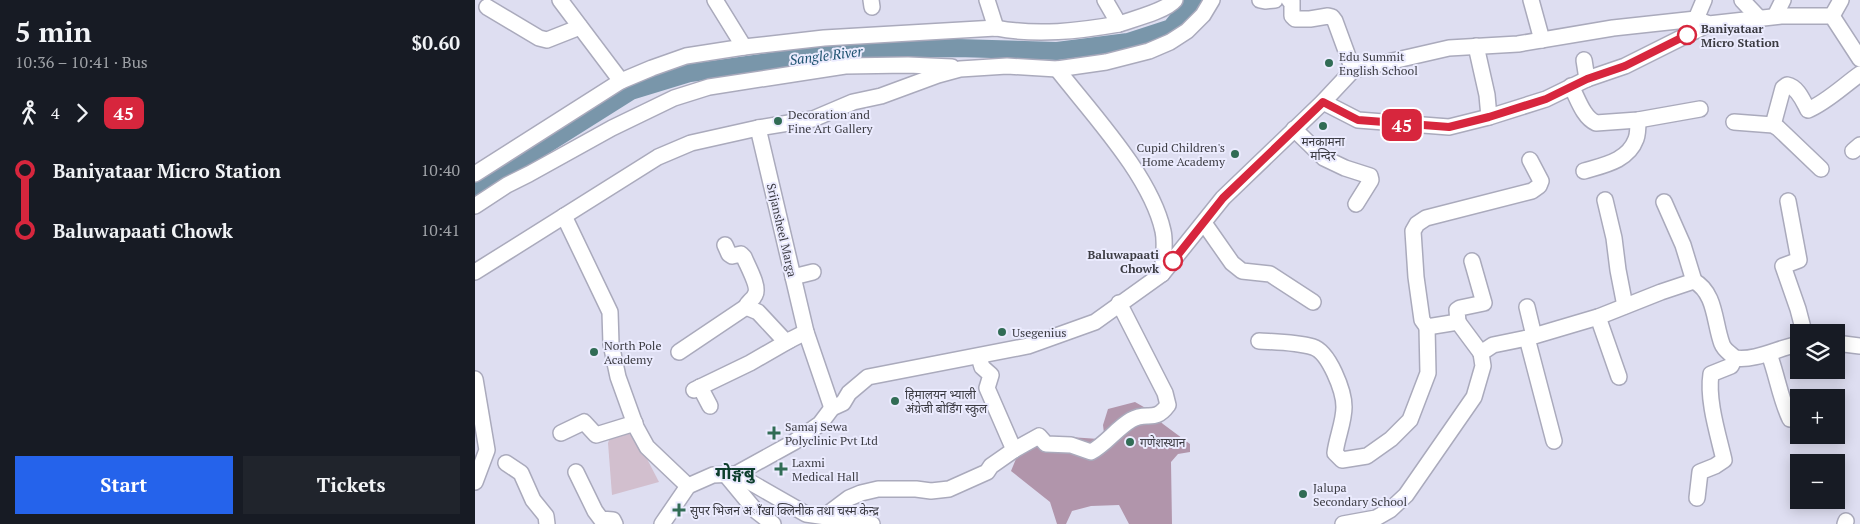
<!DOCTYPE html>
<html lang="en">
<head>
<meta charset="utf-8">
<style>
	:root { --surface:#171b24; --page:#20242c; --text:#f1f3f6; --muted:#9ea1a6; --accent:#2563eb }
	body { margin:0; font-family:"PT Serif","Noto Sans Devanagari",serif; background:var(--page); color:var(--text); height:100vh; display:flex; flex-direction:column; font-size:19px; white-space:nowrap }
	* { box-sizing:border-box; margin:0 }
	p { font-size:16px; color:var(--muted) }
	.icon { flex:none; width:28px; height:28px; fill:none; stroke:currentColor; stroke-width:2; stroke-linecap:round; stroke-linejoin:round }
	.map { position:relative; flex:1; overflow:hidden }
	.details { display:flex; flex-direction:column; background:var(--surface); width:475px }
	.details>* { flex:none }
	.badge { padding:0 10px; border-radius:8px; font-size:18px; line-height:32px }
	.buttons { position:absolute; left:1315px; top:324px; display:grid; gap:10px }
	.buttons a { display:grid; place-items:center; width:55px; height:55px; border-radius:0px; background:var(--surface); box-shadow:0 2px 12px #0003; font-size:25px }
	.map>.badge { position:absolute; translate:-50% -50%; box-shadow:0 0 0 2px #fff }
	.legs { display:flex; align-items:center; gap:8px; height:55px; padding:0 15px; font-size:16px }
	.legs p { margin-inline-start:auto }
	.summary { display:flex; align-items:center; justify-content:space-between; height:85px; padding:0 15px }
	h1 { font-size:28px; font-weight:600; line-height:38px }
	.cta { display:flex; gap:10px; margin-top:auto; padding:10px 15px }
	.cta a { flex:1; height:58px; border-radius:0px; background:var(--accent); color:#fff; font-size:20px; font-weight:600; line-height:58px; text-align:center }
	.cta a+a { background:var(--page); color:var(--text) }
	ul { padding:0 15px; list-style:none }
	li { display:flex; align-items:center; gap:18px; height:60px; font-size:19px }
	li i { display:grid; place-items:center; width:8px; height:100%; margin:0 6px; background:currentColor }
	li i::after { content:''; width:12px; height:12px; margin:-6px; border:4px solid; border-radius:50%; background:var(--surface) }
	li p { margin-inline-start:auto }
	li:first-child i { background:linear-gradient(#0000 50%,currentColor 0) }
	li:last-child i { background:linear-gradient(currentColor 50%,#0000 0) }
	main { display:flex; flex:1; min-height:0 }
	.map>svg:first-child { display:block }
	.green { fill:#d2bfce }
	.forest { fill:#b195ab }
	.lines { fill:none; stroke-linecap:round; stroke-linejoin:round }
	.river { stroke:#7996aa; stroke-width:18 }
	.minor-casing { stroke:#aaaabc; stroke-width:18 }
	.minor { stroke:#fff; stroke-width:15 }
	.line-1-casing { stroke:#fff; stroke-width:11 }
	.line-1 { stroke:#d7263d; stroke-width:8 }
	.stop-1-dot { fill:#fff; stroke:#d7263d; stroke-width:2.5 }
	.poi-dot { fill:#316c55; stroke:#ebebfe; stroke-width:2 }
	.labels { text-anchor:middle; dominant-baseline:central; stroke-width:4; stroke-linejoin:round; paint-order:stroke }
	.stop-label { font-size:12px; font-weight:bold; fill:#3c3c43; stroke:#ebebfe; text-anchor:start }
	.poi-label { font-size:12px; fill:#3c3c43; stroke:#ebebfe; text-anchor:start }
	.street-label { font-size:12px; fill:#3c3c43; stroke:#ebebfe }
	.water-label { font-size:14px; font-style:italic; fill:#1f5371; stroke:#ebebfe }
	.district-label { font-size:18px; font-weight:bold; fill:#0d3e2d; stroke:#ebebfe }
</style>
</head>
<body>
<main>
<section class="details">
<div class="summary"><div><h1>5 min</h1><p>10:36 – 10:41 · Bus</p></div><b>$0.60</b></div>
<div class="legs"><svg class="icon" aria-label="walk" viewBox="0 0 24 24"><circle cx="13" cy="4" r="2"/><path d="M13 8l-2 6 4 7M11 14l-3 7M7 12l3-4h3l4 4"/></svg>4<svg class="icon" aria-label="forward" viewBox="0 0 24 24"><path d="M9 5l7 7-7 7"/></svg><b class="badge" style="background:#d7263d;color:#fff">45</b></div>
<ul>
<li><i style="color:#d7263d"></i><b>Baniyataar Micro Station</b><p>10:40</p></li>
<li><i style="color:#d7263d"></i><b>Baluwapaati Chowk</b><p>10:41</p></li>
</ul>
<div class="cta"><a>Start</a><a>Tickets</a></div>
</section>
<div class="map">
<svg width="1385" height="524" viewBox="0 0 1385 524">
	<rect width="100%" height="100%" fill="#dedef1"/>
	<polygon class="green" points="155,426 184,482 137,495 133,443 137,433"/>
	<polygon class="forest" points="660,402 674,410 688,424 715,444 715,452 703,454 696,462 697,524 654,524 644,505 616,506 597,511 591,524 582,524 575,502 536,471 543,454 580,436 624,439 629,433 628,425 633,409"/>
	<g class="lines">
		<polyline class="river" points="0,189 156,91 215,73 385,49 482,48 582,51 653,42 696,28 718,0"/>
		<g class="minor-casing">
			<g id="minor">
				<polyline points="85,0 146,81"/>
				<polyline points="240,0 269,47"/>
				<polyline points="396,0 397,7"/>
				<polyline points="512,0 521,28"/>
				<polyline points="785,0 790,1 800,0"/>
				<polyline points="814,0 817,1 817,16 820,19 835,19 853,16 857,17 860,21 878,70"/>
				<polyline points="1056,0 1067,40"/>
				<polyline points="1267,0 1284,18"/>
				<polyline points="12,7 64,38 72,40 105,27"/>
				<polyline points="1300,16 1308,0"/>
				<polyline points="1357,16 1366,0"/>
				<polyline points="1221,19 1229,0"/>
				<path d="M644,24c14,-5 47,-13 56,-24"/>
				<polyline points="1001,46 1012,95 1014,117"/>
				<polyline points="1109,60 1112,79"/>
				<path d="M582,69c35,45 94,107 106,162 3,13 0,30 -1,43"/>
				<path d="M1096,86c7,13 12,31 25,37l42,-3 62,-11"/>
				<polyline points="848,102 883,120 974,127 1014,117 1071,99 1112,79 1150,66 1234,24"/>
				<polyline points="1259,122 1298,125 1303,128 1346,169"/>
				<path d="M1298,125l10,-37 4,-3c11,2 16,16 21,25 19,-8 35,-24 52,-36"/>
				<polyline points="283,128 331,332 357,408"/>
				<polyline points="819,129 849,158 870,168 895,176 896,180 881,204"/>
				<polyline points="1378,151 1385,145"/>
				<path d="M1109,171c20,-6 44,-10 52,-32 2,-5 2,-13 2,-19"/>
				<path d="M0,174l146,-93 31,-13 34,-12 58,-9 80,-9 172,-10c41,8 83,3 123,-4l-14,-24"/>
				<polyline points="1130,200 1139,238 1143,270 1150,306"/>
				<polyline points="1313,201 1324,260 1308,266 1323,309 1329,332"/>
				<polyline points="1189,202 1208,245 1219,281"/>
				<polyline points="0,206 32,185 54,174 137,128 199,98 234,87 370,66 433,65 477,67"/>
				<polyline points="89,216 135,312 136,344 143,377 161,427 172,447 213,486"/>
				<polyline points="729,223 757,263 767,271 795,274 838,302"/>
				<path d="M250,245l4,9 3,2 9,-2 3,3c3,8 16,30 11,38 -2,5 -7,6 -9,12"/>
				<polyline points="0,272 183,157 216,143 283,128 338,119 378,102 406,96 463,75 485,69 532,66 582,69 631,62 674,51 695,42 712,31 728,15 737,0"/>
				<polyline points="318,277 338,272"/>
				<polyline points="1052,307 1059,336"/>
				<polyline points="1123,317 1144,377"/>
				<polyline points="983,322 982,310 985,308 1009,303 997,261"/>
				<polyline points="1052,338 1079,441"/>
				<path d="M784,341c17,1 37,1 54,6 16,5 31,44 31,60 0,15 -7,30 -9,46l7,7 25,-4 24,-17 19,-19 18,-47 -1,-46"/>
				<polyline points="1361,343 1385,346"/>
				<polyline points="204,352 271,307 283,312 311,342 331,332"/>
				<polyline points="1006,353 983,322 952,327 947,320 941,277 938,231 942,224 951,218 1057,191 1064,186 1066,181 1055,160"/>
				<path d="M1294,354c8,21 11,44 21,65"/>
				<polyline points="504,357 507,367 516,375 512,388 539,450"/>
				<polyline points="0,379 12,450 0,482"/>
				<polyline points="225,387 235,406"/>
				<polyline points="219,390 275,363 315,340"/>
				<polyline points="86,433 109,422 121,435 160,423"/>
				<polyline points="31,463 46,473 58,500 71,516 72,524"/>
				<polyline points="101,472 120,511 126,519 138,520 140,524"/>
				<polyline points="261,474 331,514 397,524"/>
				<polyline points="251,475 280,510 298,524"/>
				<path d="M1222,498l3,-26 15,-6 9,-6c-6,-26 -17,-60 -13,-86l20,-8 4,-8"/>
				<path d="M350,516l24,-18 12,-5 17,-4h38l15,2 18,-2 38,-17 4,-6 23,-16 25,-14 7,8 25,1 20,7c15,-8 25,-23 40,-32 16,-10 23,4 37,-15l-3,-12 -46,-90"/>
				<polyline points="187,524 213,486 238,475 261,474 319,442 345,424 357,408 368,403 374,393 393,377 553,346 620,322 687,274 748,198 848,102 878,70 974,48 1043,44 1138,28 1221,19 1234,24 1306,16 1357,16 1385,59"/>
				<path d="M868,524l33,-6 14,-8 16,-15 68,-98 9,-31 -2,-13 12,-8 34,-7 71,-21 63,-25 33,-11c22,12 20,42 28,63 2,6 9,10 13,14 21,3 43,-10 64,-14"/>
				<polyline points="1370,524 1371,521"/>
			</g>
		</g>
		<use href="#minor" class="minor"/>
	</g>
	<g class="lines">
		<g class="line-1-casing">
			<polyline id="line-1" points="698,261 748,198 848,102 883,120 974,127 1014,117 1071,99 1112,79 1150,66 1212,35"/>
		</g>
		<use href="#line-1" class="line-1"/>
	</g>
	<g class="stop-1-dot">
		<circle cx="1212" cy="35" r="9"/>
		<circle cx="698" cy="261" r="9"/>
	</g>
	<g class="poi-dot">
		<circle cx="854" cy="63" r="5"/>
		<circle cx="303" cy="121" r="5"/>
		<circle cx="848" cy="126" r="5"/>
		<circle cx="760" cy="154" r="5"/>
		<circle cx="527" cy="332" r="5"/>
		<circle cx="119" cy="352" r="5"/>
		<circle cx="420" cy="401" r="5"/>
		<path d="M296.5 425.5h5v5h5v5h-5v5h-5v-5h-5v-5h5z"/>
		<circle cx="655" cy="442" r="5"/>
		<path d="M303.5 461.5h5v5h5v5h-5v5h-5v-5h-5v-5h5z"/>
		<circle cx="828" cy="494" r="5"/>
		<path d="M201.5 502.5h5v5h5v5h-5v5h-5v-5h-5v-5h5z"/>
	</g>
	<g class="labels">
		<g class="stop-label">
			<text x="1226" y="28">Baniyataar<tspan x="1226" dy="14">Micro Station</tspan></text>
			<text x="684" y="254" text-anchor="end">Baluwapaati<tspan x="684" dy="14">Chowk</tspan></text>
		</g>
		<g class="poi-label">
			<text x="864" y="56">Edu Summit<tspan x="864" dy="14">English School</tspan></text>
			<text x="313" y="114">Decoration and<tspan x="313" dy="14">Fine Art Gallery</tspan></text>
			<text x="848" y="141" text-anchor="middle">मनकामना<tspan x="848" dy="14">मन्दिर</tspan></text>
			<text x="750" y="147" text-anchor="end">Cupid Children's<tspan x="750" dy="14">Home Academy</tspan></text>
			<text x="537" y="332">Usegenius</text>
			<text x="129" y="345">North Pole<tspan x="129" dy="14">Academy</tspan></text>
			<text x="430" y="394">हिमालयन भ्याली<tspan x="430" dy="14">अंग्रेजी बोर्डिंग स्कुल</tspan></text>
			<text x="310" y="426">Samaj Sewa<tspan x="310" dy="14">Polyclinic Pvt Ltd</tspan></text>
			<text x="665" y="442">गणेशस्थान</text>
			<text x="317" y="462">Laxmi<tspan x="317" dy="14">Medical Hall</tspan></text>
			<text x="838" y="487">Jalupa<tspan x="838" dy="14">Secondary School</tspan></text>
			<text x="215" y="510">सुपर भिजन अाँखा क्लिनीक तथा चस्म केन्द्र</text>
		</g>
		<g class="street-label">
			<text transform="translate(307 230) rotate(77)">Srijansheel Marga</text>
		</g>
		<g class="water-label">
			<text transform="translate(351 55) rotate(-7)">Sangle River</text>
		</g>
		<g class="district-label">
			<text x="260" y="472">गोङ्गबु</text>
		</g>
	</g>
</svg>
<div class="buttons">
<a><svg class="icon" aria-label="layers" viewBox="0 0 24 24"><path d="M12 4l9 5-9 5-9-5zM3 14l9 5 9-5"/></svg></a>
<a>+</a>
<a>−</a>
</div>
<b class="badge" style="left:927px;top:125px;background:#d7263d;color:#fff">45</b>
</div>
</main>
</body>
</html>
